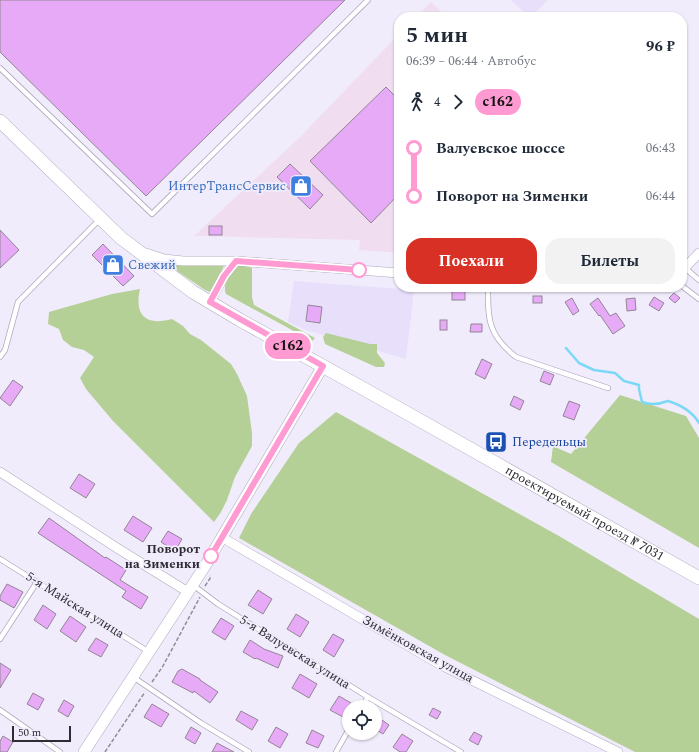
<!DOCTYPE html>
<html lang="ru">
<head>
<meta charset="utf-8">
<style>
	:root { --surface:#fff; --page:#f2f2f3; --text:#1f2937; --muted:#747a83; --accent:#d93025 }
	body { margin:0; font-family:Spectral,serif; background:var(--page); color:var(--text); height:100vh; display:flex; flex-direction:column; font-size:15px; white-space:nowrap }
	* { box-sizing:border-box; margin:0 }
	p { font-size:13px; color:var(--muted) }
	.icon { flex:none; width:22px; height:22px; fill:none; stroke:currentColor; stroke-width:2; stroke-linecap:round; stroke-linejoin:round }
	.map { position:relative; flex:1; overflow:hidden }
	.drawer { position:absolute; left:394px; top:12px; width:293px; height:280px; display:flex; flex-direction:column; background:var(--surface); border-radius:16px; box-shadow:0 1px 3px #0004 }
	.drawer>* { flex:none }
	.badge { padding:0 8px; border-radius:13px; font-size:14px; line-height:26px }
	.fabs { position:absolute; left:342px; top:700px; display:grid; gap:8px }
	.fabs a { display:grid; place-items:center; width:40px; height:40px; border-radius:50%; background:var(--surface); box-shadow:0 1px 3px #0004; font-size:20px }
	.scale { position:absolute; left:12px; bottom:10px; width:59px; box-sizing:border-box; padding-left:4px; border:2px solid #2e2c33; border-top:0; font-size:11px; line-height:14px; white-space:nowrap; color:#2e2c33; -webkit-text-stroke:3px #f1ecfc; paint-order:stroke }
	.map>.badge { position:absolute; translate:-50% -50%; box-shadow:0 0 0 2px #fff }
	.legs { display:flex; align-items:center; gap:6px; height:44px; padding:0 12px; font-size:13px }
	.legs p { margin-inline-start:auto }
	.overview { display:flex; align-items:center; justify-content:space-between; height:68px; padding:0 12px }
	h1 { font-size:22px; font-weight:700; line-height:30px }
	.button { display:flex; gap:8px; margin-top:auto; padding:8px 12px }
	.button a { flex:1; height:46px; border-radius:16px; background:var(--accent); color:#fff; font-size:16px; font-weight:700; line-height:46px; text-align:center }
	.button a+a { background:var(--page); color:var(--text) }
	ul { padding:0 12px; list-style:none }
	li { display:flex; align-items:center; gap:14px; height:48px; font-size:15px }
	li i { display:grid; place-items:center; width:6px; height:100%; margin:0 5px; background:currentColor }
	li i::after { content:''; width:10px; height:10px; margin:-5px; border:3px solid; border-radius:50%; background:var(--surface) }
	li p { margin-inline-start:auto }
	li:first-child i { background:linear-gradient(#0000 50%,currentColor 0) }
	li:last-child i { background:linear-gradient(currentColor 50%,#0000 0) }
	.map>svg:first-child { display:block }
	.commercial { fill:#f0def0 }
	.built { fill:#e8dffb }
	.green { fill:#b4d096 }
	.lines { fill:none; stroke-linecap:round; stroke-linejoin:round }
	.stream { stroke:#7bd9f6; stroke-width:2.5 }
	.building { fill:#e7aaf7; stroke:#928595 }
	.service-casing { stroke:#afa9bc; stroke-width:6 }
	.minor-casing { stroke:#afa9bc; stroke-width:10 }
	.tertiary-casing { stroke:#afa9bc; stroke-width:12 }
	.secondary-casing { stroke:#afa9bc; stroke-width:14 }
	.path { stroke:#908d98; stroke-width:1.5; stroke-dasharray:4 2; stroke-linecap:butt }
	.service { stroke:#fff; stroke-width:4.5 }
	.minor { stroke:#fff; stroke-width:9 }
	.tertiary { stroke:#fff; stroke-width:11 }
	.secondary { stroke:#fff; stroke-width:13 }
	.line-1-casing { stroke:#fff; stroke-width:9 }
	.line-1 { stroke:#ff9ad2; stroke-width:6 }
	.stop-1-dot { fill:#fff; stroke:#ff9ad2; stroke-width:2 }
	.labels { text-anchor:middle; dominant-baseline:central; stroke-width:3.5; stroke-linejoin:round; paint-order:stroke }
	.shop-label { font-size:13px; fill:#366cbe; stroke:#f1ecfc; text-anchor:end }
	.transit-label { font-size:13px; fill:#164399; stroke:#f1ecfc; text-anchor:start }
	.street-label { font-size:13px; fill:#2e2c33; stroke:#f1ecfc }
	.stop-label { font-size:13px; font-weight:bold; fill:#2e2c33; stroke:#f1ecfc; text-anchor:end }
</style>
</head>
<body>
<div class="map">
<svg width="699" height="752" viewBox="0 0 699 752">
	<rect width="100%" height="100%" fill="#f1ecfc"/>
	<g class="commercial">
		<polygon points="431,2 447,17 416,17"/>
		<polygon points="399,34 399,253 359,250 360,240 194,236 300,137"/>
	</g>
	<g class="built">
		<polygon points="511,0 548,0 531,17 529,17"/>
		<polygon points="294,281 414,290 406,359 306,330 288,322"/>
	</g>
	<g class="green">
		<polygon points="178,265 222,265 224,266 210,292 205,290 177,271 175,266"/>
		<path d="M237,266h10l5,2v29l2,8 61,33 -3,3 -86,-47c-4,-10 4,-22 11,-28z"/>
		<path d="M140,289c-6,27 6,37 32,30l11,7 7,8 11,6 30,24 6,10 10,22 5,37v13l-17,31 -8,23 -6,12 -7,10 -101,-101 -27,-32 -6,-11 14,-21 -10,-7 -12,-3 -9,-7 -4,-11 -11,-5 1,-12 63,-18z"/>
		<polygon points="326,333 370,344 377,344 377,353 385,363 384,367 376,367 325,344 323,337"/>
		<polygon points="620,395 686,416 699,438 699,548 551,462 553,446 571,454"/>
		<polygon points="336,412 559,536 699,619 699,752 635,752 445,655 239,538 251,514 299,443"/>
	</g>
	<g class="lines">
		<path class="stream" d="M566,348l13,15 15,7 21,3 9,8 15,4v4l3,13c8,3 18,2 26,-1 13,4 24,10 31,22"/>
	</g>
	<g class="building">
		<polygon points="0,0 345,0 146,196 0,52"/>
		<polygon points="386,87 399,100 399,194 371,223 310,161"/>
		<polygon points="290,164 323,195 310,209 277,177"/>
		<rect x="209" y="226" width="13" height="9"/>
		<polygon points="0,230 19,250 0,268"/>
		<polygon points="103,244 134,276 123,286 92,255"/>
		<rect x="452" y="290" width="13" height="10"/>
		<polygon points="674,293 680,298 675,303 669,298"/>
		<rect x="533" y="296" width="9" height="7"/>
		<polygon points="654,297 664,303 659,311 649,305"/>
		<polygon points="572,298 579,311 573,315 565,302"/>
		<polygon points="598,298 610,316 616,313 625,326 613,334 600,315 599,316 590,304"/>
		<polygon points="635,298 636,310 627,311 626,299"/>
		<polygon points="308,305 322,307 320,323 306,321"/>
		<rect x="440" y="320" width="7" height="10"/>
		<polygon points="471,324 482,324 482,332 470,332"/>
		<polygon points="482,359 492,364 485,379 475,374"/>
		<polygon points="544,371 554,375 550,385 540,381"/>
		<polygon points="13,380 23,387 10,406 0,398"/>
		<polygon points="514,396 524,401 520,410 510,405"/>
		<polygon points="569,401 580,405 574,420 563,416"/>
		<polygon points="79,474 95,484 86,498 70,488"/>
		<polygon points="133,516 152,528 143,542 124,530"/>
		<polygon points="49,518 105,558 106,557 126,570 120,580 148,597 141,609 122,597 126,591 38,533"/>
		<polygon points="168,531 182,539 175,551 161,542"/>
		<polygon points="7,584 23,592 14,608 0,600 0,596"/>
		<polygon points="258,590 272,599 263,614 248,605"/>
		<polygon points="43,605 56,614 47,629 34,620"/>
		<polygon points="296,614 309,622 300,637 287,629"/>
		<polygon points="70,616 86,627 76,642 60,631"/>
		<polygon points="221,618 234,626 225,640 212,632"/>
		<polygon points="333,634 344,640 334,657 323,650"/>
		<polygon points="96,638 108,645 101,657 88,650"/>
		<polygon points="250,640 264,649 283,656 278,668 256,658 255,659 243,652"/>
		<polygon points="0,663 11,670 0,688"/>
		<polygon points="182,669 200,679 200,680 218,692 210,703 194,691 193,693 172,682 178,671"/>
		<polygon points="300,674 317,684 309,698 292,688"/>
		<polygon points="33,693 44,699 38,710 27,704"/>
		<polygon points="339,696 351,703 343,717 330,710"/>
		<polygon points="64,700 74,706 68,717 58,711"/>
		<polygon points="152,704 169,714 161,727 144,717"/>
		<polygon points="433,708 441,712 437,719 429,715"/>
		<polygon points="241,711 258,720 252,730 236,720"/>
		<polygon points="379,718 389,725 383,734 375,729 375,725"/>
		<polygon points="191,727 201,733 195,744 185,738"/>
		<polygon points="276,727 288,734 280,748 268,741"/>
		<polygon points="312,730 324,736 318,748 306,743"/>
		<polygon points="474,732 482,736 478,745 469,740"/>
		<polygon points="402,734 413,741 406,752 400,752 393,747"/>
		<polygon points="3,736 13,742 7,752 0,752 0,741"/>
		<polygon points="217,743 234,752 212,752"/>
	</g>
	<g class="lines">
		<g class="service-casing">
			<g id="service">
				<polyline points="0,68 152,214 368,0"/>
				<polyline points="685,268 699,280"/>
				<polyline points="682,286 699,299"/>
				<path d="M488,287c0,33 0,48 28,70l92,31"/>
				<polyline points="0,357 5,350 18,302 99,220"/>
				<polyline points="0,559 149,652"/>
				<polyline points="193,585 218,604 368,697 461,752"/>
				<polyline points="0,639 37,582"/>
				<polyline points="133,677 201,723 249,752"/>
				<polyline points="362,707 368,697"/>
				<polyline points="0,710 60,752"/>
				<polyline points="336,752 349,729"/>
			</g>
		</g>
		<g class="minor-casing">
			<g id="minor">
				<polyline points="146,253 164,259 183,261 236,261 399,273"/>
				<polyline points="682,271 699,253"/>
				<polyline points="210,302 224,276 236,261"/>
				<polyline points="0,472 117,548 188,592"/>
				<polyline points="223,538 441,665 618,752"/>
			</g>
		</g>
		<g class="tertiary-casing">
			<polyline id="tertiary" points="84,752 205,566 323,366"/>
		</g>
		<g class="secondary-casing">
			<g id="secondary">
				<path id="s1" d="M0,121l121,117 72,54 47,28 158,88 301,170"/>
			</g>
		</g>
		<g class="path">
			<polyline points="188,566 194,568"/>
			<polyline points="205,586 211,577 210,576"/>
			<polyline points="152,682 163,666 200,597"/>
			<polyline points="105,752 145,692"/>
		</g>
		<use href="#service" class="service"/>
		<use href="#minor" class="minor"/>
		<use href="#tertiary" class="tertiary"/>
		<use href="#secondary" class="secondary"/>
	</g>
	<g class="lines">
		<g class="line-1-casing">
			<polyline id="line-1" points="211,556 323,366 210,302 224,276 236,261 359,270"/>
		</g>
		<use href="#line-1" class="line-1"/>
	</g>
	<defs>
		<g id="shop-square" transform="scale(1.15)"><rect x="-9" y="-9" width="18" height="18" rx="4" fill="#3f7fe0" stroke="#f1ecfc"/><path d="M-5-2.5h2.3a2.7 3.5 0 0 1 5.4 0H5L5.5 6h-11ZM-1.5-2.5h3a1.5 2.3 0 0 0-3 0Z" fill="#fff"/></g>
		<g id="bus-square" transform="scale(1.15)"><rect x="-9" y="-9" width="18" height="18" rx="4" fill="#1a4fb4" stroke="#f1ecfc"/><path d="M-5-6H5V4H4V6H2V4H-2V6H-4V4H-5ZM-3.5-4V0h7V-4ZM-3.5 1.2v1.5H-2V1.2ZM2 1.2v1.5H3.5V1.2Z" fill="#fff"/></g>
	</defs>
	<g fill-rule="evenodd">
		<use href="#shop-square" x="301" y="186"/>
		<use href="#shop-square" x="113" y="265"/>
		<use href="#bus-square" x="496" y="442"/>
	</g>
	<g class="stop-1-dot">
		<circle cx="359" cy="270" r="7"/>
		<circle cx="211" cy="556" r="7"/>
	</g>
	<g class="labels">
		<g class="shop-label">
			<text x="286" y="186">ИнтерТрансСервис</text>
			<text x="128" y="265" text-anchor="start">Свежий</text>
		</g>
		<g class="transit-label">
			<text x="512" y="442">Передельцы</text>
		</g>
		<g class="street-label">
			<text stroke="none"><textPath href="#s1" startOffset="708">проектируемый проезд № 7031</textPath></text>
			<text transform="translate(75 605) rotate(32)">5-я Майская улица</text>
			<text transform="translate(418 649) rotate(29)">Зимёнковская улица</text>
			<text transform="translate(295 652) rotate(32)">5-я Валуевская улица</text>
		</g>
		<g class="stop-label">
			<text x="200" y="549">Поворот<tspan x="200" dy="15">на Зименки</tspan></text>
		</g>
	</g>
</svg>
<div class="fabs">
<a><svg class="icon" aria-label="locate" viewBox="0 0 24 24"><circle cx="12" cy="12" r="6"/><path d="M12 2v4M12 18v4M2 12h4M18 12h4"/></svg></a>
</div>
<div class="scale">50 m</div>
<b class="badge" style="left:288px;top:346px;background:#ff9ad2;color:#111">с162</b>
<section class="drawer">
<div class="overview"><div><h1>5 мин</h1><p>06:39 – 06:44 · Автобус</p></div><b>96 ₽</b></div>
<div class="legs"><svg class="icon" aria-label="walk" viewBox="0 0 24 24"><circle cx="13" cy="4" r="2"/><path d="M13 8l-2 6 4 7M11 14l-3 7M7 12l3-4h3l4 4"/></svg>4<svg class="icon" aria-label="forward" viewBox="0 0 24 24"><path d="M9 5l7 7-7 7"/></svg><b class="badge" style="background:#ff9ad2;color:#111">с162</b></div>
<ul>
<li><i style="color:#ff9ad2"></i><b>Валуевское шоссе</b><p>06:43</p></li>
<li><i style="color:#ff9ad2"></i><b>Поворот на Зименки</b><p>06:44</p></li>
</ul>
<div class="button"><a>Поехали</a><a>Билеты</a></div>
</section>
</div>
</body>
</html>
